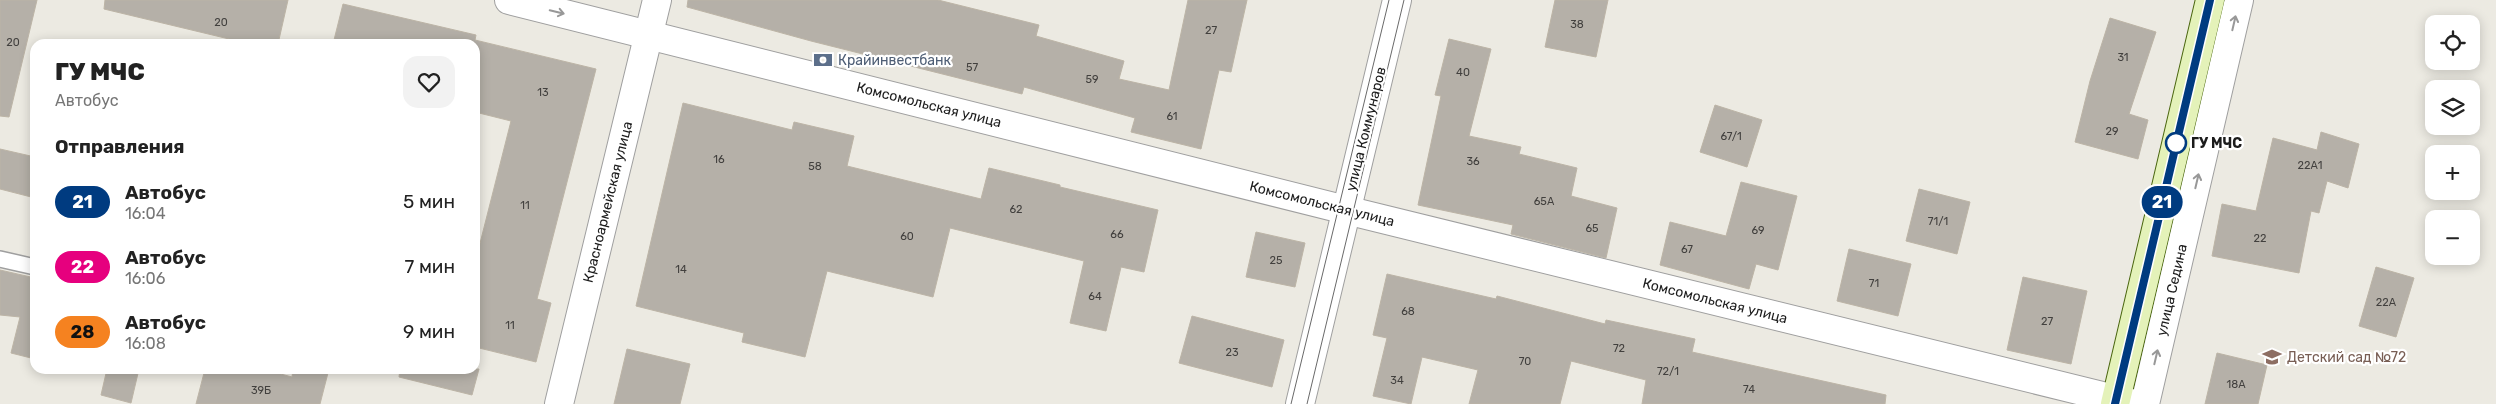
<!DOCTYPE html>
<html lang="ru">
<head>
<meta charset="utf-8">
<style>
	:root { --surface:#fff; --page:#f2f2f2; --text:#222; --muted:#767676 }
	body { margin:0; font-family:Rubik,sans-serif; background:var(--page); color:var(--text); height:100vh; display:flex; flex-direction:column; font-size:19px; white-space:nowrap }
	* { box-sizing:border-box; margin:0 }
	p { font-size:16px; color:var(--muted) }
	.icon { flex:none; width:28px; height:28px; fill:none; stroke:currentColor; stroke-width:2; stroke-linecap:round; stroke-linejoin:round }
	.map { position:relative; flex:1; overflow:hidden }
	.side { position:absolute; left:30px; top:39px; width:450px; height:335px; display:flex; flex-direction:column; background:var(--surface); border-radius:15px; box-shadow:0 2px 12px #0003 }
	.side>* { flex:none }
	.badge { padding:0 10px; border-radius:16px; font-size:18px; line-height:32px }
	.tools { position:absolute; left:2425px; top:15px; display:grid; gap:10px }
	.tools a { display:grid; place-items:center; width:55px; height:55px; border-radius:10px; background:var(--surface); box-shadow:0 2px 12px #0003; font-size:25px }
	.map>.badge { position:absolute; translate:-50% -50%; box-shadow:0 0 0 2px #fff }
	h2 { padding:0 25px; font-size:19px; line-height:45px }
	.round { display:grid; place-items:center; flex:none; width:52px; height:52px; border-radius:15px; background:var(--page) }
	.head { display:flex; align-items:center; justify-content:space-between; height:85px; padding:0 25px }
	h1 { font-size:24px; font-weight:800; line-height:38px }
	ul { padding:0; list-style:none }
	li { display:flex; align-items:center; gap:15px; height:65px; padding:0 25px }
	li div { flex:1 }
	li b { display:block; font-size:19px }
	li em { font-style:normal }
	li .badge { min-width:55px; font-weight:700; text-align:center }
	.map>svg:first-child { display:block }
	.building { fill:#b5b0a8; stroke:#bcb4a6 }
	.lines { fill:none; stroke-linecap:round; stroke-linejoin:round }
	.service-casing { stroke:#9f9f9f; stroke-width:18 }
	.minor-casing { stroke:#9f9f9f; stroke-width:30 }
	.tertiary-casing { stroke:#9f9f9f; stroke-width:30 }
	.secondary-casing { stroke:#4a660f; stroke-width:30 }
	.service { stroke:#fff; stroke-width:15 }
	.minor { stroke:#fff; stroke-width:28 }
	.tertiary { stroke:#fff; stroke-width:28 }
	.secondary { stroke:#e4f2b9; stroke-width:28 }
	.tram { stroke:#696969; stroke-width:1 }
	.oneway { stroke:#989898 }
	.line-casing { stroke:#fff; stroke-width:11 }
	.line { stroke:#003b80; stroke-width:8 }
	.stop-dot { fill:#fff; stroke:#003b80; stroke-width:2.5 }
	.labels { text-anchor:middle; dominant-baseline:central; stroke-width:4.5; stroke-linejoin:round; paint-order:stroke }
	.number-label { font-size:11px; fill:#42403e }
	.service-label { font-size:14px; fill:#4e5e75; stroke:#fff; text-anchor:start }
	.street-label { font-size:14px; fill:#1b1b1b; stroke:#fff }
	.stop-label { font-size:14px; font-weight:bold; fill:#1b1b1b; stroke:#fff; text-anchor:start }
	.education-label { font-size:14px; fill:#785e54; stroke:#fff; text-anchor:start }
</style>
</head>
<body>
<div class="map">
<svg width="2496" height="404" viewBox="0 0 2496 404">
	<rect width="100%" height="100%" fill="#eceae2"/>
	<g class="building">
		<polygon points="0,0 37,0 9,117 0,116"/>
		<polygon points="105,0 288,0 278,44 250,44 104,9"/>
		<polygon points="688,0 938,0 1039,25 1036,36 1124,61 1119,79 1169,90 1188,0 1247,0 1231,72 1219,70 1201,149 1131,132 1135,118 1024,87 1022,94 811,41 687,7"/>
		<polygon points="1555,0 1608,0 1596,57 1545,47"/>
		<polygon points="343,4 476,35 475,40 596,69 537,299 551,303 536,362 475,347 475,263 511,121 475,112 475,43 333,44"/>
		<polygon points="2110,18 2156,32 2129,114 2148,120 2138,159 2075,142 2090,81"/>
		<polygon points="1449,39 1491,49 1469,136 1521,147 1519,154 1577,168 1571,196 1617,208 1606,258 1511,234 1513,225 1418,205 1441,96 1435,95"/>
		<polygon points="683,103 792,130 794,122 854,136 847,166 981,199 989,168 1060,185 1060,187 1158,210 1144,272 1121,267 1106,331 1070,323 1084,261 950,228 933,297 827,271 805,357 742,342 744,333 636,306"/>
		<polygon points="1715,105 1762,120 1747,167 1700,152"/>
		<polygon points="2321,132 2359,144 2348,188 2327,181 2319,213 2311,211 2299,273 2212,256 2222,204 2256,211 2273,138 2317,150"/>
		<polygon points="0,149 35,157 35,198 0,189"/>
		<polygon points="1741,182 1797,196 1778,270 1756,264 1749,289 1660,265 1670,222 1726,236"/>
		<polygon points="1919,189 1970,202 1957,254 1906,241"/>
		<polygon points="1256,232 1305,243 1295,287 1246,277"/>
		<polygon points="1849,249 1911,264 1898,316 1837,301"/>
		<polygon points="2376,267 2414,278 2396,337 2359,326"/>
		<polygon points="0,270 35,278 35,359 11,353 20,317 0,315"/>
		<polygon points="1387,274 1496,299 1497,296 1605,324 1606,320 1695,339 1692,352 1886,395 1885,404 1642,404 1646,380 1571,361 1560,404 1469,404 1478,370 1422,357 1411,404 1373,396 1387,338 1373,335"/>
		<polygon points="2023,277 2087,291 2071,364 2007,350"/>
		<polygon points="1192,316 1284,340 1272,387 1179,363"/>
		<polygon points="627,349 690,364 680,404 614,404"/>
		<polygon points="2217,353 2267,365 2258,404 2205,404"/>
		<polygon points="107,369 139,369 131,403 101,395"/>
		<polygon points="205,369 262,369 292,377 293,369 329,369 320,404 196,404"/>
		<polygon points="400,369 479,369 472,395 399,377"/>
	</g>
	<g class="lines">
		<g class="service-casing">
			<polyline id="service" points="0,259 35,267"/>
		</g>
		<g class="minor-casing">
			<polyline id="minor" points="1300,404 1397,0"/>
		</g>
		<g class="tertiary-casing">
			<g id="tertiary">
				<polyline points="509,0 1358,213 2135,404"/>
				<polyline points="559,404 657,0"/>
				<polyline points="2145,404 2239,0"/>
			</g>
		</g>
		<g class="secondary-casing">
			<polyline id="secondary" points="2115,404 2210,0"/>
		</g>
		<use href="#service" class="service"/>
		<use href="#minor" class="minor"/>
		<use href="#tertiary" class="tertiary"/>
		<use href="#secondary" class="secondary"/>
		<g class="tram">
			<polyline points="1291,404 1389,0"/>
			<polyline points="1307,404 1404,0"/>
		</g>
	</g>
	<defs><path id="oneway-shaft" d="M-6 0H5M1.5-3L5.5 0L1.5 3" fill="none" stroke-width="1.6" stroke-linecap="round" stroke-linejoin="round" transform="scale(1.25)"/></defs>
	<g class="oneway">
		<use href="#oneway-shaft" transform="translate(557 12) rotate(14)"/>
		<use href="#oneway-shaft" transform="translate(2234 23) rotate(-77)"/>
		<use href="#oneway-shaft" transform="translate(2197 181) rotate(-77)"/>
		<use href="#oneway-shaft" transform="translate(2156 357) rotate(-77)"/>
	</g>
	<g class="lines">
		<g class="line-casing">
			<polyline id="line" points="2115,404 2210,0"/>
		</g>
		<use href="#line" class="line"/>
	</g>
	<defs>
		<g id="bank-bare" transform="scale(1.5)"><path d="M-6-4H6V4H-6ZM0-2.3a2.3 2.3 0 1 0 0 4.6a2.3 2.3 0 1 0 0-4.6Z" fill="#5c6f8a" stroke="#fff" stroke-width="2.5" paint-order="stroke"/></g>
		<g id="school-bare" transform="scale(1.5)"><path d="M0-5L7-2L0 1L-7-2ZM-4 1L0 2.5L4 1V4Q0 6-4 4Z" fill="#8d6e63" stroke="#fff" stroke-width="2.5" paint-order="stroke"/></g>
	</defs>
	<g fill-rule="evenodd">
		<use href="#bank-bare" x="823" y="60"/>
		<use href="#school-bare" x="2272" y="357"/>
	</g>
	<circle class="stop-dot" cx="2176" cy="143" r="10"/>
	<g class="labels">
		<g class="number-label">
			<text x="221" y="22">20</text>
			<text x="1577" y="24">38</text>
			<text x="1211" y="30">27</text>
			<text x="13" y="42">20</text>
			<text x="2123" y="57">31</text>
			<text x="972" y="67">57</text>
			<text x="1463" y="72">40</text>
			<text x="1092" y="79">59</text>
			<text x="543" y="92">13</text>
			<text x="1172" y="116">61</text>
			<text x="2112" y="131">29</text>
			<text x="1731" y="136">67/1</text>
			<text x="719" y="159">16</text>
			<text x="1473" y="161">36</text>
			<text x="2310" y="165">22А1</text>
			<text x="815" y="166">58</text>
			<text x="1544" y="201">65А</text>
			<text x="525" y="205">11</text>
			<text x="1016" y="209">62</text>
			<text x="1938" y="221">71/1</text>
			<text x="1592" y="228">65</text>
			<text x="1758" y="230">69</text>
			<text x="1117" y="234">66</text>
			<text x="907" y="236">60</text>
			<text x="2260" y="238">22</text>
			<text x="1687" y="249">67</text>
			<text x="1276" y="260">25</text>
			<text x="681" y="269">14</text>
			<text x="1874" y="283">71</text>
			<text x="1095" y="296">64</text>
			<text x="2386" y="302">22А</text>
			<text x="1408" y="311">68</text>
			<text x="2047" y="321">27</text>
			<text x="510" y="325">11</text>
			<text x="1619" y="348">72</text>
			<text x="1232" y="352">23</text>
			<text x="1525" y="361">70</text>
			<text x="1668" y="371">72/1</text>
			<text x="1397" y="380">34</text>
			<text x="2236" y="384">18А</text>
			<text x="1749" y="389">74</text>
			<text x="261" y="390">39Б</text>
		</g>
		<g class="service-label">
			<text x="838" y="60">Крайинвестбанк</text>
		</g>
		<g class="street-label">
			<text transform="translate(929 105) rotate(14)">Комсомольская улица</text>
			<text transform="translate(1366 129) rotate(-76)">улица Коммунаров</text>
			<text transform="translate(608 202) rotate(-76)">Красноармейская улица</text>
			<text transform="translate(1322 204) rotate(14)">Комсомольская улица</text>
			<text transform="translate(2172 290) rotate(-77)">улица Седина</text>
			<text transform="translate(1715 301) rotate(14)">Комсомольская улица</text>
		</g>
		<g class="stop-label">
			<text x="2191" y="143">ГУ МЧС</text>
		</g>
		<g class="education-label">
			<text x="2287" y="357">Детский сад №72</text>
		</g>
	</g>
</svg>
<div class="tools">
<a><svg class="icon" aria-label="locate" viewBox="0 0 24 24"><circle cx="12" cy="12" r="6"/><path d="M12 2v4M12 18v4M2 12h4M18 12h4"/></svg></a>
<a><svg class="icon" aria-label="layers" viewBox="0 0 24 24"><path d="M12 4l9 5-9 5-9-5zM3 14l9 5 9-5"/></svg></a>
<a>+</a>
<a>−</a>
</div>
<b class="badge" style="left:2162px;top:202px;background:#003b80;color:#fff">21</b>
<section class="side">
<div class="head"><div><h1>ГУ МЧС</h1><p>Автобус</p></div><a class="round"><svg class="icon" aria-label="heart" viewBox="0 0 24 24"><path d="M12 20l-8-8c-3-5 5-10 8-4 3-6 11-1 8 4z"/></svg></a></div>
<h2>Отправления</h2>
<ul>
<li><span class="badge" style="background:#003b80;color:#fff">21</span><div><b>Автобус</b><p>16:04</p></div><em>5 мин</em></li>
<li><span class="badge" style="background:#e6007e;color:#fff">22</span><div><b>Автобус</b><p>16:06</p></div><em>7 мин</em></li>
<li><span class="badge" style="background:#f58220;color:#111">28</span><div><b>Автобус</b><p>16:08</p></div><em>9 мин</em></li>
</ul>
</section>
</div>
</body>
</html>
